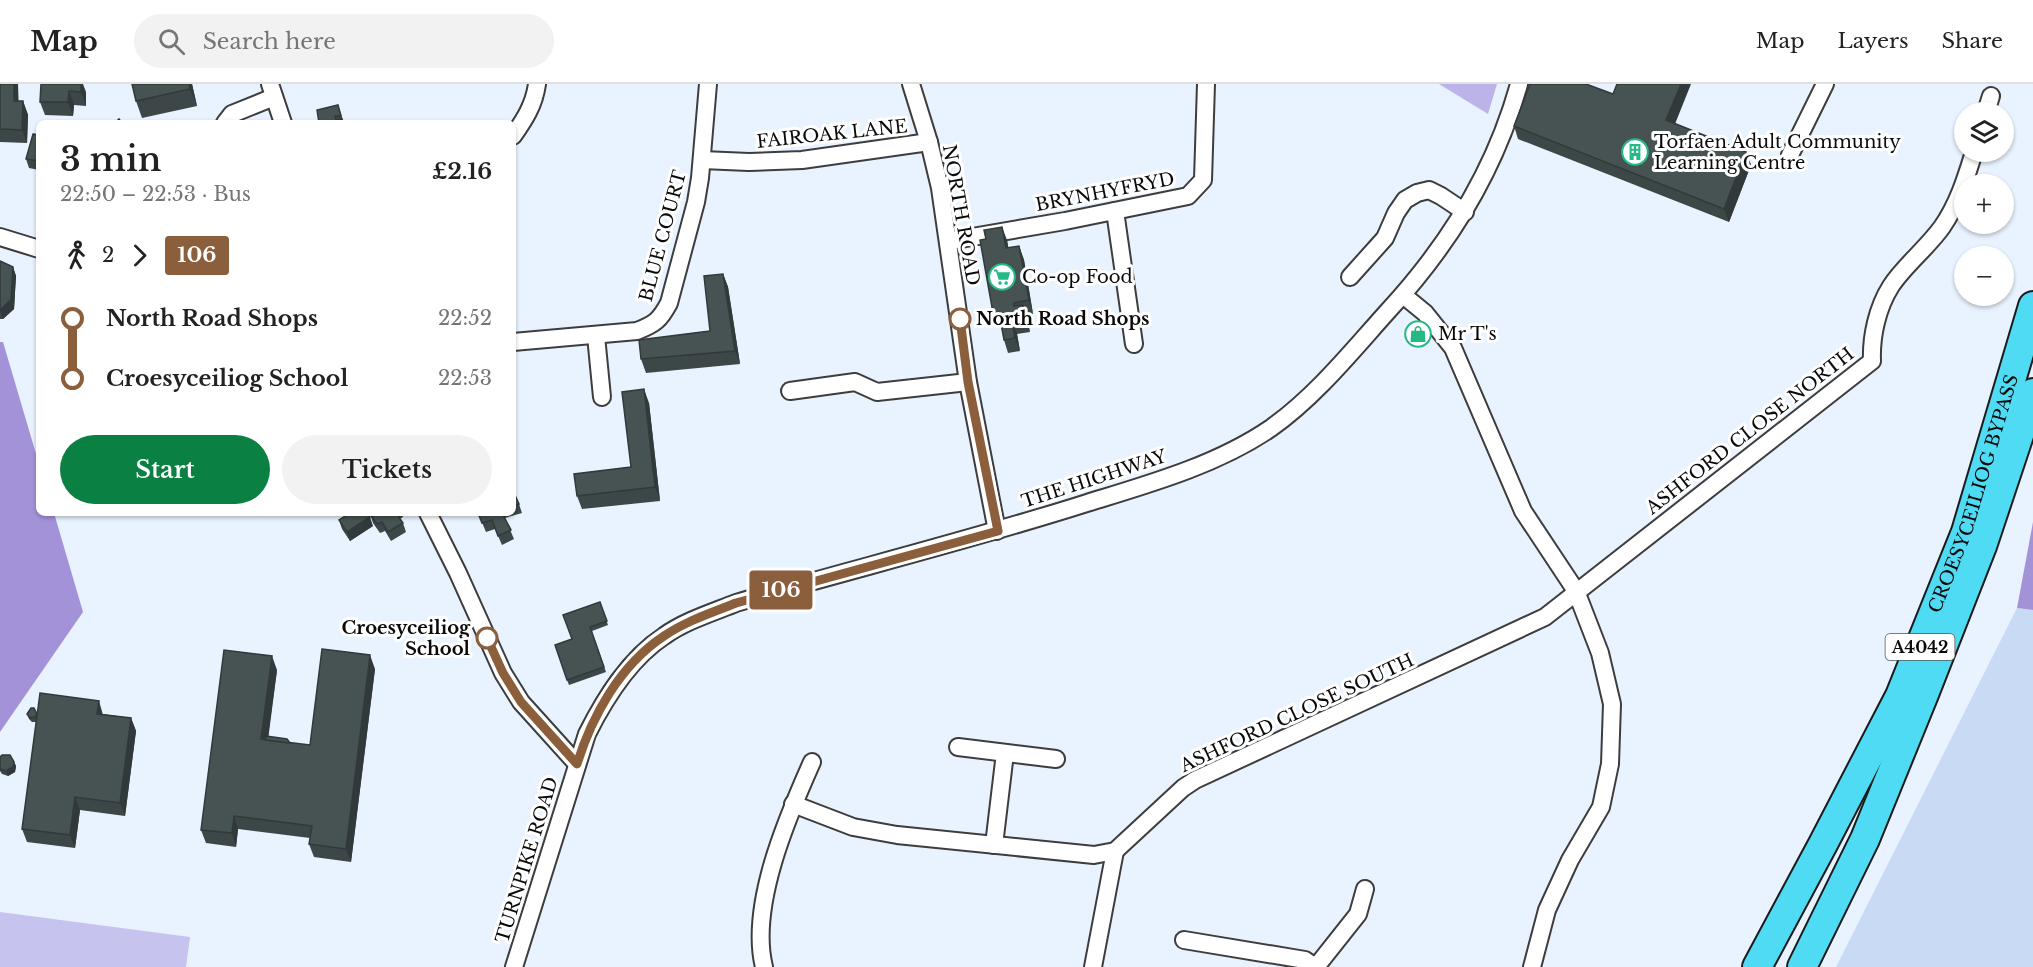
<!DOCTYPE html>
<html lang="en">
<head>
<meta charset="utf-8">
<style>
	:root { --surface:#fff; --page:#f2f2f2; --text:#222; --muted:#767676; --line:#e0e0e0; --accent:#0b8043 }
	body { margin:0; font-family:"Libre Baskerville",serif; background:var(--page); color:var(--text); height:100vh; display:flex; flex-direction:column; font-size:22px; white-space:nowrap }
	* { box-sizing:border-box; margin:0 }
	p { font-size:20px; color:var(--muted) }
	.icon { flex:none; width:33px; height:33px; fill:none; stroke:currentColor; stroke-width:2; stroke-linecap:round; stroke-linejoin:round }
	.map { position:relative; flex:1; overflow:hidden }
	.panel { position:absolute; left:36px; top:36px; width:480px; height:396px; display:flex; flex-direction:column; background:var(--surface); border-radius:9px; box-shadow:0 2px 4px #0004 }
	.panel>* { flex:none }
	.badge { padding:0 12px; border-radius:4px; font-size:21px; line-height:39px }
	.fabs { position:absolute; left:1954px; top:18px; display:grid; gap:12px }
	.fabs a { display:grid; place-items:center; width:60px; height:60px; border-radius:50%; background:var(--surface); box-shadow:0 2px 4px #0004; font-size:30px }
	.map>.badge { position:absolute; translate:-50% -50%; box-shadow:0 0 0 3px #fff }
	.legs { display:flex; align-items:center; gap:9px; height:66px; padding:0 24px; font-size:20px }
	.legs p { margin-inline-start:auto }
	.headline { display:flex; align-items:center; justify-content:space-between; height:102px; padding:0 24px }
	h1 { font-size:33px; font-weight:600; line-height:45px }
	.cta { display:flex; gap:12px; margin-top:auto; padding:12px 24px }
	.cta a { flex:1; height:69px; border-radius:36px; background:var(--accent); color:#fff; font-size:24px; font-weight:600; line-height:69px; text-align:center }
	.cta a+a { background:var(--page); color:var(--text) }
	ul { padding:0 24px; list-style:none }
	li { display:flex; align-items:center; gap:21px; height:60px; font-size:22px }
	li i { display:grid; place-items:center; width:9px; height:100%; margin:0 8px; background:currentColor }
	li i::after { content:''; width:15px; height:15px; margin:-8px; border:4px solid; border-radius:50%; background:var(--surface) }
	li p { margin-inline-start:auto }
	li:first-child i { background:linear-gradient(#0000 50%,currentColor 0) }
	li:last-child i { background:linear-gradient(currentColor 50%,#0000 0) }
	header { display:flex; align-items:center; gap:36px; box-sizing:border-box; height:84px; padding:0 30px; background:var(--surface); border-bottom:2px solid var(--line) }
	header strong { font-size:28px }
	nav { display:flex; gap:33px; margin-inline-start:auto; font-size:21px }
	.search { width:420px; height:54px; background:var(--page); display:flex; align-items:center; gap:15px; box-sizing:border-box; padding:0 21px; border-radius:33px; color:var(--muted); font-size:22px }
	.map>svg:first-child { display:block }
	.farmland { fill:#c9daf4 }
	.green { fill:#bcb3e8 }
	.forest { fill:#a492d9 }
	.pitch { fill:#c6c4ef }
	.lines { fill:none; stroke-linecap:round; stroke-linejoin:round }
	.street-casing { stroke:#3d3d3d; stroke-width:20 }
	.highway-casing { stroke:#1b1b1b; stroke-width:32 }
	.street { stroke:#fff; stroke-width:16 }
	.highway { stroke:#50dbf5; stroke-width:28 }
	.wall { fill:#3d4747 }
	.shaded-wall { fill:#32393a }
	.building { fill:#475253; stroke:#32393a; stroke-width:1.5 }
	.line-1-casing { stroke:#fff; stroke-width:14 }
	.line-1 { stroke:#8b5e3c; stroke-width:9 }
	.stop-1-dot { fill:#fff; stroke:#8b5e3c; stroke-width:3 }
	.labels { text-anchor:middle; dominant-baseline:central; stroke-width:6; stroke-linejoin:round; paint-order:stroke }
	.shield { fill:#fff; stroke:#545454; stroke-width:1.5 }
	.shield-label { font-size:16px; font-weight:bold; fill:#0a0a0a }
	.street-label { font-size:18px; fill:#0a0a0a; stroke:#fff }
	.poi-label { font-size:18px; fill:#0a0a0a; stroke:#fff; text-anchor:start }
	.stop-label { font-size:18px; font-weight:bold; fill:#0a0a0a; stroke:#fff; text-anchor:start }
</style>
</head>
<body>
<header>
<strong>Map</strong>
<div class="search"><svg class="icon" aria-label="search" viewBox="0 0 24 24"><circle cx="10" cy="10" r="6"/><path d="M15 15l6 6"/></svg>Search here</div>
<nav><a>Map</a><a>Layers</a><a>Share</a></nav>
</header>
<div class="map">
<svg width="2033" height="883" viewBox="0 0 2033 883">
	<rect width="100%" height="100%" fill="#e8f3ff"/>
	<polygon class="farmland" points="2017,524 2033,526 2033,883 1836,883"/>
	<polygon class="green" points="1439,0 1497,0 1488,30"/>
	<g class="forest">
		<polygon points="0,258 3,258 39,380 39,429 54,429 83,528 0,648"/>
		<polygon points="2033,438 2033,526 2017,524"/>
	</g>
	<polygon class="pitch" points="0,828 190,853 186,883 0,883"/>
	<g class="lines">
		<g class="street-casing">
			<g id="street">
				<polyline points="270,0 283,39"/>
				<polyline points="911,0 929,58 940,104 968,298 997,447"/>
				<polyline points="1986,28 1991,12"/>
				<polyline points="225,39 232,30 274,13"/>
				<path d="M513,52c12,-17 21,-31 24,-52"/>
				<polyline points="1790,71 1825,0"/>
				<polyline points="702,76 749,78 802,76 929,58"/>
				<polyline points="1115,127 1134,260"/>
				<polyline points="0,153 39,165"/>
				<polyline points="949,157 1065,137 1188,112 1203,96 1206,0"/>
				<polyline points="1350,193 1385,154 1396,129 1405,116 1417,109 1429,106 1441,112 1465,128"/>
				<polyline points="1403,211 1425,229 1453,264 1523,427 1576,507 1600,569 1612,620 1610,680 1601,723 1570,776 1547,826 1532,883"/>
				<polyline points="596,252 602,313"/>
				<path d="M513,258l124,-11c18,-7 23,-11 32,-28l27,-101 4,-24 8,-94"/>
				<polyline points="790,307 855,298 877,308 968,298"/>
				<polyline points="428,429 458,489 503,589 521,618 577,680"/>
				<polyline points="958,663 1056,675"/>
				<path d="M793,720l60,23 44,8 197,20 21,-4 68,-63 12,-8 350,-163 327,-256c-1,-24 5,-53 19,-75 13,-20 36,-38 51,-59 16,-23 24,-49 32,-75"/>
				<polyline points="994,761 1005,669"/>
				<polyline points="1184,856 1305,876 1315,883"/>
				<path d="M514,883l73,-233c18,-36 42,-75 77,-98 21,-15 47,-23 72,-33 117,-34 235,-63 351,-100 62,-19 130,-38 184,-75 45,-32 81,-77 117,-117 61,-66 107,-140 131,-227"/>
				<path d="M764,883c-15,-61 23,-149 48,-205"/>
				<polyline points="1093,883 1115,767"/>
				<polyline points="1316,883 1358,830 1365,805"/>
			</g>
		</g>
		<g class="highway-casing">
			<g id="highway">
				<path id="s1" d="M1757,883l66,-123 77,-148 66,-164 67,-226"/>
				<polyline points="1802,883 1865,755 1924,610 1982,462 2033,309"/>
			</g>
		</g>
		<use href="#street" class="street"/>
		<use href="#highway" class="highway"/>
	</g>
	<g class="wall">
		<polygon points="0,0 18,0 18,17 23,17 28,31 27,59 0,58"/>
		<polygon points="41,0 86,8 86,22 74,21 73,32 45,31 40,18"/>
		<polygon points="192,0 197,22 142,34 136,17"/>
		<polygon points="338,21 344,39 319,39"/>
		<polygon points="1675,40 1746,68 1751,81 1729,138 1518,55 1514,42"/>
		<polygon points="39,51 39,86 29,84 26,75"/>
		<polygon points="986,155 1007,156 1008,164 1019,162 1024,176 1033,230 1026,231 1030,248 1017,250 1020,267 1008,269 1004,256 1001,242 998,242 993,229"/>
		<polygon points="0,177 13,183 16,192 14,225 3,235 0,235"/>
		<polygon points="723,190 728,203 740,280 646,289 641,275 710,247"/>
		<polygon points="649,319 660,417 582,425 577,412 631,383"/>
		<polygon points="513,410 519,420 522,429 505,434 514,455 502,461 495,445 486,448 478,429 513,429"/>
		<polygon points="371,429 402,429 403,433 400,435 403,439 406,448 391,457 385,447 380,449 373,439 370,430"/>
		<polygon points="339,436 373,442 350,457 342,445"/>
		<polygon points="600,518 608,541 592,547 606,588 569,601 567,596"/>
		<polygon points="375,585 351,778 314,773 309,760 310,754 238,745 236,763 206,759 201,746 277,586 268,652 290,659 310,661"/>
		<polygon points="27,630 103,630 131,634 136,647 125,732 80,726 75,764 27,758 22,745 36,638 32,638 29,635"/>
		<polygon points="0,673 14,678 16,682 15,688 8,692 2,690 0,687"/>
	</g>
	<g class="shaded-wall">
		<polygon points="14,0 18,0 19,30 14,17"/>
		<polygon points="81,0 83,0 86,8 86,22 81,8"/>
		<polygon points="189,0 192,0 197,22 190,5"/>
		<polygon points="1681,0 1691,0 1671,50 1666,36"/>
		<polygon points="69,7 74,21 73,32 68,18"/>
		<polygon points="23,17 28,31 27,59 22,46"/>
		<polygon points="1746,68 1751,81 1729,138 1724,125"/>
		<polygon points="1002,143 1007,156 1011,178 1006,164"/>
		<polygon points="1019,162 1024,176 1033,230 1029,216"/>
		<polygon points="13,183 16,192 14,225 3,235 0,226"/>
		<polygon points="723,190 728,203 740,280 735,267"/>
		<polygon points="1023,221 1027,234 1030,248 1025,235"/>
		<polygon points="1012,237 1017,250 1020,267 1015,254"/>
		<polygon points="644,305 649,319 660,417 655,403"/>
		<polygon points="370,433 373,442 350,457 347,448"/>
		<polygon points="370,571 375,585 351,778 346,765"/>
		<polygon points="272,572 277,586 267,664 261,655"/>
		<polygon points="99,617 103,631 97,630"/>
		<polygon points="131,634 136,647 125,732 120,719"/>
		<polygon points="14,678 16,682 15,688 8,692 6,687"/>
		<polygon points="75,713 80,726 75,764 70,751"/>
		<polygon points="234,732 238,745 236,763 232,749"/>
	</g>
	<g class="building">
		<polygon points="0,0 14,0 14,17 23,17 22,46 0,45"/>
		<polygon points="41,0 81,0 81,8 69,7 68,18 40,18"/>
		<polygon points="132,0 189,0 190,5 136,17"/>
		<polygon points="1530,0 1586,0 1613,10 1617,0 1681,0 1666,36 1746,68 1724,125 1514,42"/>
		<polygon points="338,21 341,32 335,32 336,36 342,35 343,39 319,39 317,26"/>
		<polygon points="119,35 122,39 115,39"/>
		<polygon points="33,50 39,51 39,77 26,75"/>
		<polygon points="1002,143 1006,164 1019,162 1029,216 1014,219 1014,222 1023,221 1025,235 1012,237 1015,254 1004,256 999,228 993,229 980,156 986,155 984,146"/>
		<polygon points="0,177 13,183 11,216 0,226"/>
		<polygon points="723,190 735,267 641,275 639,256 710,247 704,192"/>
		<polygon points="644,305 655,403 577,412 574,390 631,383 622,308"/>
		<polygon points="514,409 519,420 513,422 513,410"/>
		<polygon points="350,429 367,429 370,433 347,448 339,436"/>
		<polygon points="371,429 396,429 403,439 388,448 382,438 377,440 370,430"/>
		<polygon points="478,429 502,429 511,446 498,452 492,436 482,439"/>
		<polygon points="600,518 607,537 590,543 604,583 567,596 555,561 572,555 563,531"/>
		<polygon points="322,565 370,571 346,765 309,760 312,742 234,732 232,749 201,746 224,566 272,572 261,655 310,661"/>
		<polygon points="40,609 99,617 97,630 131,634 120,719 75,713 70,751 22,745"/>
		<polygon points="31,624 34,624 37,630 35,633 30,634 27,630"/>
		<polygon points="266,652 287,655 290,659 266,656"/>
		<polygon points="2,671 10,671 14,678 13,683 6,687 0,685 0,673"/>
	</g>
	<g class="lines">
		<g class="line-1-casing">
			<path id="line-1" d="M487,554l16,35 18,29 56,62c15,-48 43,-99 87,-128 22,-15 47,-23 72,-33l262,-72 -30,-149 -8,-63"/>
		</g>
		<use href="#line-1" class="line-1"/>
	</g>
	<defs>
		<g id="building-ring" transform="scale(1.35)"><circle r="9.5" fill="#fff" stroke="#24b985" stroke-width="1.5"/><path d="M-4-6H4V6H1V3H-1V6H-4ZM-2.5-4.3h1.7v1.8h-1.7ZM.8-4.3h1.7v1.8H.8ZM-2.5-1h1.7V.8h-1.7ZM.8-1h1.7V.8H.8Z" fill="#24b985"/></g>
		<g id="supermarket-ring" transform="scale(1.35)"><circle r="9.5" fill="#fff" stroke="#24b985" stroke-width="1.5"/><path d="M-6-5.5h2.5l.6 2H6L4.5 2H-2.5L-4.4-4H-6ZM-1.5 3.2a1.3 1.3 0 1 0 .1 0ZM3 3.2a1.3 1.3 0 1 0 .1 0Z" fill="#24b985"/></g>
		<g id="shop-ring" transform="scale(1.35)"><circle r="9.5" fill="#fff" stroke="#24b985" stroke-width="1.5"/><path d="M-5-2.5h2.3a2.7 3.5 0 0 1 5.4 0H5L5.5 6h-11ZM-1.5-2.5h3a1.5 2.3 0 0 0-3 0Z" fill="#24b985"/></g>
	</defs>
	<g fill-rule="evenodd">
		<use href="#building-ring" x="1635" y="68"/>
		<use href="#supermarket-ring" x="1002" y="193"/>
		<use href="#shop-ring" x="1418" y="250"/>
	</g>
	<g class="stop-1-dot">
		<circle cx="960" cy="235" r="10"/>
		<circle cx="487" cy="554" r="10"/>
	</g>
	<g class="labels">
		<rect class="shield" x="1885.5" y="550" width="69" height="26" rx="4.5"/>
		<g class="shield-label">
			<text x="1920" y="563">A4042</text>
		</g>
		<g class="street-label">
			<text transform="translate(832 50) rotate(-6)">FAIROAK LANE</text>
			<text transform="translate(1105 108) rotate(-11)">BRYNHYFRYD</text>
			<text transform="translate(961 131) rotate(80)">NORTH ROAD</text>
			<text transform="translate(663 152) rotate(-75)">BLUE COURT</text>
			<text transform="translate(1750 347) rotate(-38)">ASHFORD CLOSE NORTH</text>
			<text transform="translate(1094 395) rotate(-18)">THE HIGHWAY</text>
			<text stroke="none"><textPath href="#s1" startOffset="522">CROESYCEILIOG BYPASS</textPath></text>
			<text transform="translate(1297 629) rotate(-25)">ASHFORD CLOSE SOUTH</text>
			<text transform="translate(527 776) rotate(-73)">TURNPIKE ROAD</text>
		</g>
		<g class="poi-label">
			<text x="1654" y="58">Torfaen Adult Community<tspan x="1654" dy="21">Learning Centre</tspan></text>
			<text x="1022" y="193">Co-op Food</text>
			<text x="1438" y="250">Mr T's</text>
		</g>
		<g class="stop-label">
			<text x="976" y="235">North Road Shops</text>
			<text x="470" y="544" text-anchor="end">Croesyceiliog<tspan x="470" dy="21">School</tspan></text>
		</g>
	</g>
</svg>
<div class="fabs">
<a><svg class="icon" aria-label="layers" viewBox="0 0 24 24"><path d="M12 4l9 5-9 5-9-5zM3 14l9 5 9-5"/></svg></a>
<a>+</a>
<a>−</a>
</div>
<b class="badge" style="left:781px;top:506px;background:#8b5e3c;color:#fff">106</b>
<section class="panel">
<div class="headline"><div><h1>3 min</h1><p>22:50 – 22:53 · Bus</p></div><b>£2.16</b></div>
<div class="legs"><svg class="icon" aria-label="walk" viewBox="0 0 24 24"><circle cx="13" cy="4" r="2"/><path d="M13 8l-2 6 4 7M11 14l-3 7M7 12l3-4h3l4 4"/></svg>2<svg class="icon" aria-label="forward" viewBox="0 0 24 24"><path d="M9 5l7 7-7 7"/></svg><b class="badge" style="background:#8b5e3c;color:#fff">106</b></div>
<ul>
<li><i style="color:#8b5e3c"></i><b>North Road Shops</b><p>22:52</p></li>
<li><i style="color:#8b5e3c"></i><b>Croesyceiliog School</b><p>22:53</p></li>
</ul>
<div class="cta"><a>Start</a><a>Tickets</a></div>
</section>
</div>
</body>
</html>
